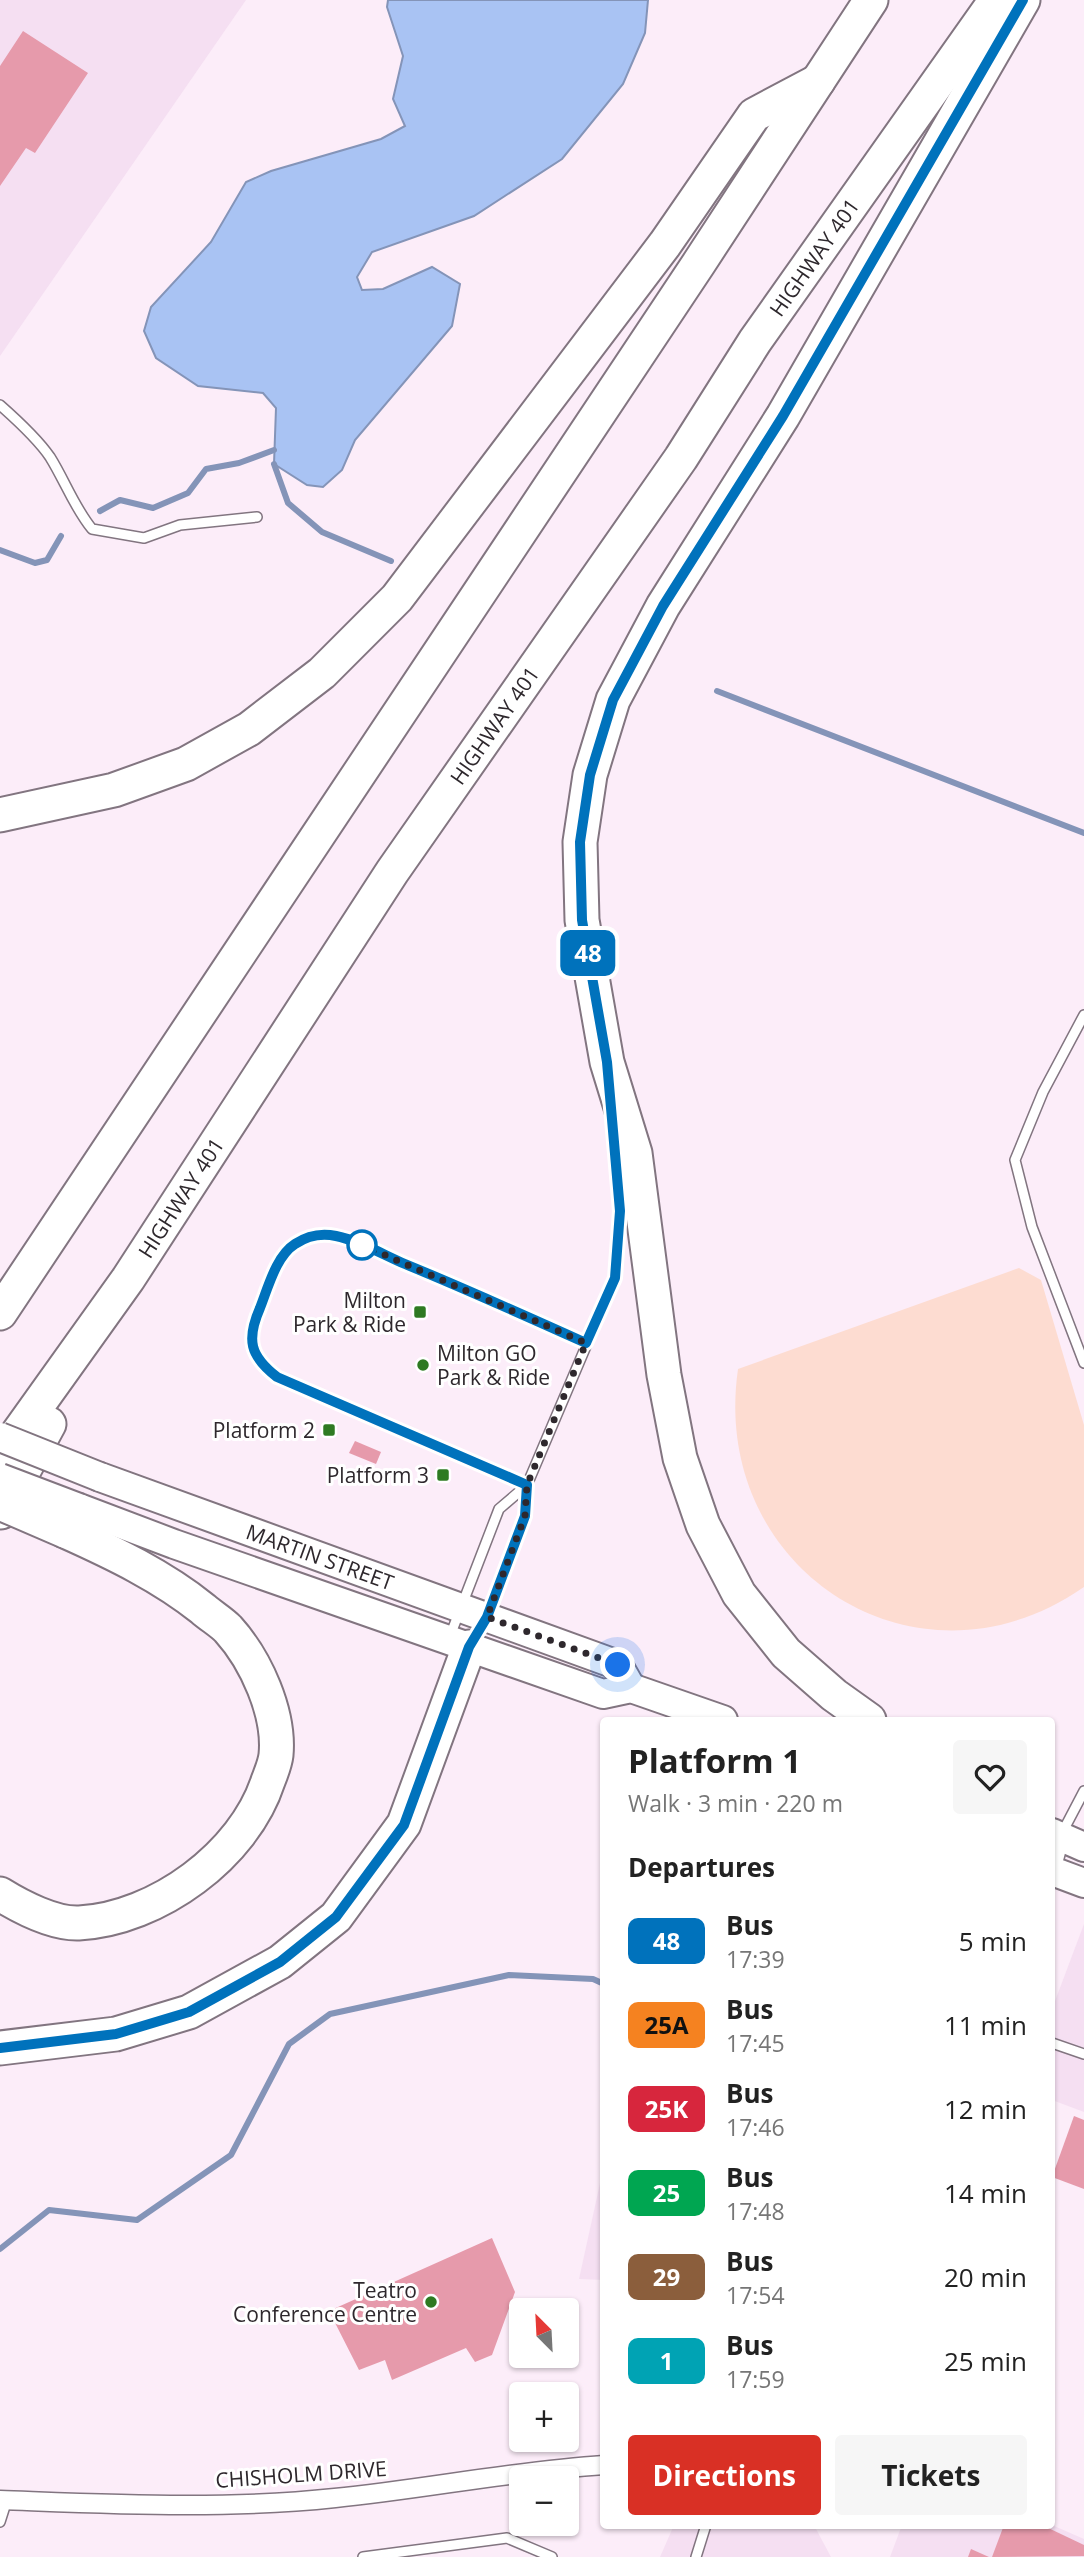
<!DOCTYPE html>
<html lang="en">
<head>
<meta charset="utf-8">
<style>
	:root { --surface:#fff; --page:#f6f6f6; --text:#222; --muted:#767676; --accent:#d93025 }
	body { margin:0; font-family:"Open Sans",sans-serif; background:var(--page); color:var(--text); height:100vh; display:flex; flex-direction:column; font-size:26px; white-space:nowrap }
	* { box-sizing:border-box; margin:0 }
	p { font-size:23px; color:var(--muted) }
	.icon { flex:none; width:38px; height:38px; fill:none; stroke:currentColor; stroke-width:2; stroke-linecap:round; stroke-linejoin:round }
	.map { position:relative; flex:1; overflow:hidden }
	.sheet { position:absolute; left:600px; top:1717px; width:455px; height:812px; display:flex; flex-direction:column; background:var(--surface); border-radius:7px; box-shadow:0 2px 5px #0004 }
	.sheet>* { flex:none }
	.badge { padding:0 14px; border-radius:10px; font-size:24px; line-height:46px }
	.needle { width:46px; rotate:336deg }
	.controls { position:absolute; left:509px; top:2298px; display:grid; gap:14px }
	.controls a { display:grid; place-items:center; width:70px; height:70px; border-radius:7px; background:var(--surface); box-shadow:0 2px 5px #0004; font-size:35px }
	.you { position:absolute; width:35px; height:35px; margin:-18px; border:5px solid #fff; border-radius:50%; background:#1a73e8; box-shadow:0 0 0 10px #1a73e833 }
	.map>.badge { position:absolute; translate:-50% -50%; box-shadow:0 0 0 4px #fff }
	h2 { padding:0 28px; font-size:26px; line-height:63px }
	.round { display:grid; place-items:center; flex:none; width:74px; height:74px; border-radius:7px; background:var(--page) }
	.summary { display:flex; align-items:center; justify-content:space-between; height:119px; padding:0 28px }
	h1 { font-size:33px; font-weight:700; line-height:52px }
	.cta { display:flex; gap:14px; margin-top:auto; padding:14px 28px }
	.cta a { flex:1; height:80px; border-radius:7px; background:var(--accent); color:#fff; font-size:28px; font-weight:700; line-height:80px; text-align:center }
	.cta a+a { background:var(--page); color:var(--text) }
	ul { padding:0; list-style:none }
	li { display:flex; align-items:center; gap:21px; height:84px; padding:0 28px }
	li div { flex:1 }
	li b { display:block; font-size:26px }
	li em { font-style:normal }
	li .badge { min-width:77px; font-weight:700; text-align:center }
	.map>svg:first-child { display:block }
	.built { fill:#f5dff2 }
	.green { fill:#fddcd1 }
	.water { fill:#a9c3f3; stroke:#8494b8; stroke-width:2 }
	.lines { fill:none; stroke-linecap:round; stroke-linejoin:round }
	.stream { stroke:#8494b8; stroke-width:6 }
	.building { fill:#e69aab }
	.lane-casing { stroke:#827580; stroke-width:12 }
	.street-casing { stroke:#827580; stroke-width:21 }
	.primary-casing { stroke:#827580; stroke-width:32 }
	.highway-casing { stroke:#827580; stroke-width:37 }
	.lane { stroke:#fff; stroke-width:9 }
	.street { stroke:#fff; stroke-width:18 }
	.primary { stroke:#fff; stroke-width:28 }
	.highway { stroke:#fff; stroke-width:33 }
	.primary-bridge-casing { stroke:#827580; stroke-width:32; stroke-linecap:butt }
	.highway-bridge-casing { stroke:#827580; stroke-width:37; stroke-linecap:butt }
	.primary-bridge { stroke:#fff; stroke-width:28 }
	.highway-bridge { stroke:#fff; stroke-width:33 }
	.line-casing { stroke:#fff; stroke-width:16 }
	.line { stroke:#0072bc; stroke-width:10 }
	.walk { stroke:#2e282d; stroke-width:7; stroke-dasharray:0 12.6 }
	.stop-dot { fill:#fff; stroke:#0072bc; stroke-width:3.5 }
	.poi-dot { fill:#2e7a22; stroke:#fff; stroke-width:2.5 }
	.labels { text-anchor:middle; dominant-baseline:central; stroke-width:6; stroke-linejoin:round; paint-order:stroke }
	.street-label { font-size:21px; fill:#2e282d; stroke:#fff }
	.poi-label { font-size:21px; fill:#2e282d; stroke:#fff; text-anchor:end }
</style>
</head>
<body>
<div class="map">
<svg width="1084" height="2557" viewBox="0 0 1084 2557">
	<rect width="100%" height="100%" fill="#fcedf9"/>
	<g class="built">
		<polygon points="0,0 246,0 0,356"/>
		<polygon points="1084,1924 1084,2112 1052,2100 1052,2009"/>
		<polygon points="604,2165 604,2280 579,2279"/>
		<polygon points="674,2525 792,2525 815,2527 831,2557 660,2557"/>
		<polygon points="902,2525 1052,2525 1084,2539 1084,2557 890,2557"/>
	</g>
	<path class="green" d="M1019,1268l22,12 43,145v162c-168,117 -375,-18 -346,-218z"/>
	<polygon class="water" points="388,0 648,0 645,33 623,84 562,159 474,216 372,252 357,277 362,290 383,289 432,267 460,284 452,326 355,440 342,470 323,487 307,485 274,464 276,408 263,393 198,386 156,358 144,331 151,307 211,242 246,182 271,171 381,139 405,126 393,99 403,56 387,7"/>
	<g class="lines">
		<g class="stream">
			<polyline points="274,464 288,503 322,532 391,561"/>
			<polyline points="100,511 120,500 153,508 188,493 206,469 239,463 274,450"/>
			<polyline points="0,550 35,563 47,560 61,536"/>
			<polyline points="717,691 1084,833"/>
			<polyline points="0,2249 49,2210 137,2220 231,2155 289,2044 330,2014 509,1975 593,1979 604,1984"/>
		</g>
	</g>
	<g class="building">
		<polygon points="23,31 88,73 35,153 26,148 0,186 0,66"/>
		<polygon points="355,1441 381,1452 376,1464 349,1453"/>
		<polygon points="1074,2116 1084,2120 1084,2189 1052,2177"/>
		<polygon points="492,2238 515,2292 492,2355 475,2362 466,2348 392,2380 385,2360 359,2370 329,2311"/>
		<polygon points="1004,2525 1042,2525 1084,2545 1084,2556 992,2557"/>
		<polygon points="971,2549 989,2557 968,2557"/>
	</g>
	<g class="lines">
		<g class="lane-casing">
			<g id="lane">
				<path d="M0,405c17,15 37,33 50,52 15,24 24,50 42,72l52,9 36,-13 77,-8"/>
				<polyline points="1084,1015 1043,1092 1015,1160 1032,1227 1084,1363"/>
				<path d="M527,1485l-250,-108c-27,-21 -31,-37 -17,-68 8,-21 16,-53 35,-65 11,-8 27,-11 41,-8 24,5 46,18 69,28 61,25 121,52 181,79"/>
				<polyline points="450,1636 499,1509 527,1485"/>
				<polyline points="471,1643 487,1617 525,1516 527,1485 615,1278 620,1211 614,1134"/>
				<polyline points="1062,1833 1084,1791"/>
				<polyline points="1052,2043 1084,2054"/>
				<polyline points="0,2522 7,2500"/>
				<polyline points="363,2557 507,2538 552,2557"/>
				<polyline points="696,2557 706,2525"/>
			</g>
		</g>
		<g class="street-casing">
			<g id="street">
				<polyline points="1052,1867 1060,1837"/>
				<path d="M0,2500c111,4 224,10 335,-2 90,-9 178,-27 269,-33"/>
			</g>
		</g>
		<g class="primary-casing">
			<g id="primary">
				<path id="s1" d="M100,1477l518,188 13,23"/>
				<polyline points="79,1508 174,1544 603,1694 631,1688 723,1720"/>
				<polyline points="1052,1833 1084,1847"/>
				<polyline points="1052,1871 1084,1883"/>
			</g>
		</g>
		<g class="highway-casing">
			<g id="highway">
				<polyline points="0,815 114,790 186,764 249,729 322,673 397,598 665,244 754,115 818,81"/>
				<polyline points="0,1313 699,263 871,0"/>
				<path id="s2" d="M0,1458l128,-179 264,-407 289,-414 74,-117 241,-341"/>
				<polyline points="1,1512 49,1424"/>
				<polyline points="869,1720 834,1695 786,1653 739,1594 703,1525 680,1458 664,1375 635,1153 607,1062 582,920 580,842 590,775 613,700 663,606 783,416 1023,0"/>
				<path d="M0,1894c21,13 54,30 79,29 78,-4 165,-68 189,-142 3,-8 7,-17 8,-26 4,-42 -20,-95 -48,-126 -7,-7 -17,-13 -25,-20 -41,-33 -89,-56 -138,-78"/>
				<polyline points="0,2048 116,2034 189,2012 280,1962 336,1917 404,1824 469,1647"/>
			</g>
		</g>
		<use href="#lane" class="lane"/>
		<use href="#street" class="street"/>
		<use href="#primary" class="primary"/>
		<use href="#highway" class="highway"/>
		<g class="primary-bridge-casing">
			<g id="primary-bridge">
				<polyline points="0,1437 100,1477"/>
				<polyline points="0,1478 79,1508"/>
			</g>
		</g>
		<g class="highway-bridge-casing">
			<polyline id="highway-bridge" points="0,1503 65,1531"/>
		</g>
		<use href="#primary-bridge" class="primary-bridge"/>
		<use href="#highway-bridge" class="highway-bridge"/>
	</g>
	<g class="lines">
		<g class="line-casing">
			<path id="line" d="M0,2048l116,-14 73,-22 91,-50 56,-45 68,-92 65,-178 18,-30 38,-101 2,-31 -250,-108c-27,-21 -31,-37 -17,-69 8,-20 16,-52 35,-64 12,-8 27,-11 41,-8 24,5 46,18 69,28 61,25 121,52 181,79l29,-65 5,-67 -13,-149 -25,-142 -2,-78 10,-67 23,-75 50,-94 120,-190 240,-416"/>
		</g>
		<use href="#line" class="line"/>
		<polyline class="walk" points="362,1245 586,1343 527,1485 525,1516 487,1617 618,1665"/>
	</g>
	<circle class="stop-dot" cx="362" cy="1245" r="14"/>
	<g class="poi-dot">
		<rect x="413" y="1305" width="14" height="14" rx="3.5"/>
		<circle cx="423" cy="1365" r="7"/>
		<rect x="322" y="1423" width="14" height="14" rx="3.5"/>
		<rect x="436" y="1468" width="14" height="14" rx="3.5"/>
		<circle cx="431" cy="2302" r="7"/>
	</g>
	<g class="labels">
		<g class="street-label">
			<text stroke="none"><textPath href="#s2" startOffset="1451">HIGHWAY 401</textPath></text>
			<text stroke="none"><textPath href="#s2" startOffset="884">HIGHWAY 401</textPath></text>
			<text stroke="none"><textPath href="#s2" startOffset="317">HIGHWAY 401</textPath></text>
			<text stroke="none"><textPath href="#s1" startOffset="234">MARTIN STREET</textPath></text>
			<text transform="translate(301 2474) rotate(-4)">CHISHOLM DRIVE</text>
		</g>
		<g class="poi-label">
			<text x="406" y="1300">Milton<tspan x="406" dy="24">Park &amp; Ride</tspan></text>
			<text x="437" y="1353" text-anchor="start">Milton GO<tspan x="437" dy="24">Park &amp; Ride</tspan></text>
			<text x="315" y="1430">Platform 2</text>
			<text x="429" y="1475">Platform 3</text>
			<text x="417" y="2290">Teatro<tspan x="417" dy="24">Conference Centre</tspan></text>
		</g>
	</g>
</svg>
<div class="controls">
<a><svg class="needle" viewBox="-14 -14 28 28"><path d="M0-13l5 13h-10z" fill="#e53935"/><path d="M0 13l5-13h-10z" fill="#767676"/></svg></a>
<a>+</a>
<a>−</a>
</div>
<div class="you" style="left:618px;top:1665px"></div>
<b class="badge" style="left:588px;top:953px;background:#0072bc;color:#fff">48</b>
<section class="sheet">
<div class="summary"><div><h1>Platform 1</h1><p>Walk · 3 min · 220 m</p></div><a class="round"><svg class="icon" aria-label="heart" viewBox="0 0 24 24"><path d="M12 20l-8-8c-3-5 5-10 8-4 3-6 11-1 8 4z"/></svg></a></div>
<h2>Departures</h2>
<ul>
<li><span class="badge" style="background:#0072bc;color:#fff">48</span><div><b>Bus</b><p>17:39</p></div><em>5 min</em></li>
<li><span class="badge" style="background:#f58220;color:#111">25A</span><div><b>Bus</b><p>17:45</p></div><em>11 min</em></li>
<li><span class="badge" style="background:#d7263d;color:#fff">25K</span><div><b>Bus</b><p>17:46</p></div><em>12 min</em></li>
<li><span class="badge" style="background:#00a651;color:#fff">25</span><div><b>Bus</b><p>17:48</p></div><em>14 min</em></li>
<li><span class="badge" style="background:#8b5e3c;color:#fff">29</span><div><b>Bus</b><p>17:54</p></div><em>20 min</em></li>
<li><span class="badge" style="background:#00a3b4;color:#fff">1</span><div><b>Bus</b><p>17:59</p></div><em>25 min</em></li>
</ul>
<div class="cta"><a>Directions</a><a>Tickets</a></div>
</section>
</div>
</body>
</html>
